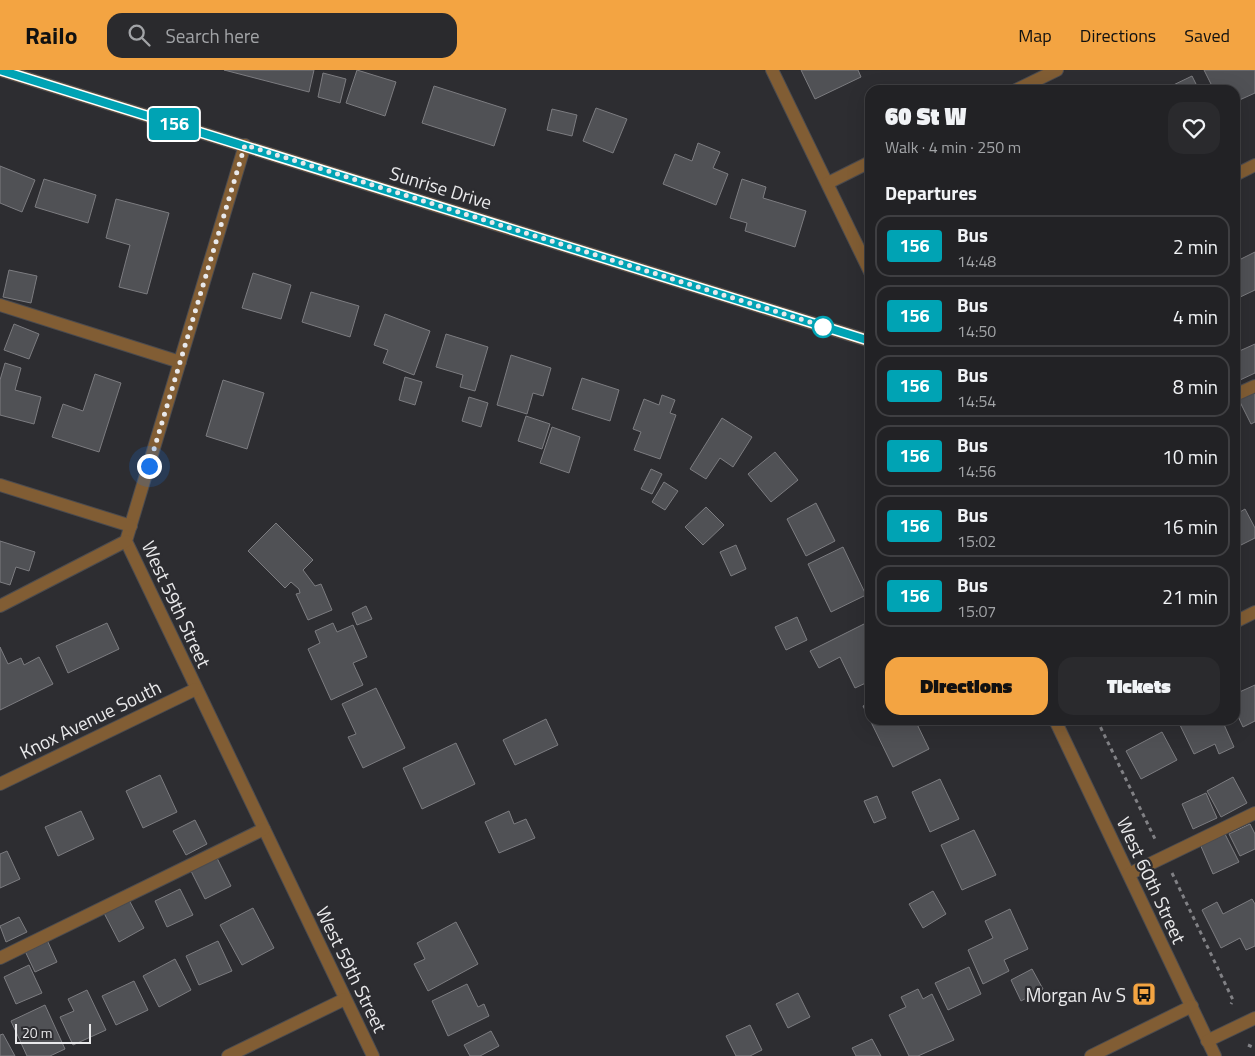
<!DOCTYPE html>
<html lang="en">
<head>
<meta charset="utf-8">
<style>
	:root { --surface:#222225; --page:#2a2a2d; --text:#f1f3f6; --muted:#a2a4a7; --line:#3f3f42; --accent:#f3a442 }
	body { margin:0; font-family:"Titillium Web",sans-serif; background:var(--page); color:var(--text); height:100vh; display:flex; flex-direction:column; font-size:19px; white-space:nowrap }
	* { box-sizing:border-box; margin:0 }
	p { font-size:16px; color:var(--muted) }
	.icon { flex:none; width:28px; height:28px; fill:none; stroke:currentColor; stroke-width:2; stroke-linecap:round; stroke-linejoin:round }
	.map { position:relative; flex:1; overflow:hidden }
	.sheet { position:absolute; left:865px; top:15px; width:375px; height:640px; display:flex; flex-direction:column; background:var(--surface); border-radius:15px; box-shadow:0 5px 20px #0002,0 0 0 1px var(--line) }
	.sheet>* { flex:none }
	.badge { padding:0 10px; border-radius:4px; font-size:18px; line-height:32px }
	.scale { position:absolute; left:15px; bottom:12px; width:76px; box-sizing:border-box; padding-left:5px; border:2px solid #e9e9eb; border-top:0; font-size:14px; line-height:18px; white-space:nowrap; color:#e9e9eb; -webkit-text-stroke:4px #2d2d31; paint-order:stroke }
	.you { position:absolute; width:25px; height:25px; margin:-12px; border:4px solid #fff; border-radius:50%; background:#1a73e8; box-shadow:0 0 0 8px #1a73e833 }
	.map>.badge { position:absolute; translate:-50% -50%; box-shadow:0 0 0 2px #fff }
	h2 { padding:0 20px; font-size:19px; line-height:45px }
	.round { display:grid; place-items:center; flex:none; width:52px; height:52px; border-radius:15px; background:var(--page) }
	.headline { display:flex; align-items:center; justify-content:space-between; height:85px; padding:0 20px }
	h1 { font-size:24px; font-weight:800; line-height:38px }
	.button { display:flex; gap:10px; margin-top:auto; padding:10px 20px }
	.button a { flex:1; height:58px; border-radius:15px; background:var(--accent); color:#111; font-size:20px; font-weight:800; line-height:58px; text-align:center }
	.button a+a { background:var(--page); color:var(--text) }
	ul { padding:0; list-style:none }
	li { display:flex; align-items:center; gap:15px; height:62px; margin:0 10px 8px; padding:0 10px; border:2px solid var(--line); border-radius:15px }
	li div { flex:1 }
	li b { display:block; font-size:19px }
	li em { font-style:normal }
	li .badge { min-width:55px; font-weight:700; text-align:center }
	header { display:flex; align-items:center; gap:30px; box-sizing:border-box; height:70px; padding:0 25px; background:var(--accent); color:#111 }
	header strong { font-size:24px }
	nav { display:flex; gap:28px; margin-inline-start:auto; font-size:18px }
	.search { width:350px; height:45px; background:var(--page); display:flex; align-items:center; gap:12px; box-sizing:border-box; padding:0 18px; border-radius:15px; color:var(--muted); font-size:19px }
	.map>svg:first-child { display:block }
	.building { fill:#505155; stroke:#7c7c80 }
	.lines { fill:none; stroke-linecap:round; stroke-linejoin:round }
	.minor-casing { stroke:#4b4b4f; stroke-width:14 }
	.path { stroke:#818185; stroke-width:3; stroke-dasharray:4 4; stroke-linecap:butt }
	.minor { stroke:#815d34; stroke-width:12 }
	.line-casing { stroke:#fff; stroke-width:11 }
	.line { stroke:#00a3b4; stroke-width:8 }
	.walk { stroke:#e9e9eb; stroke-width:5; stroke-dasharray:0 9 }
	.stop-dot { fill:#fff; stroke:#00a3b4; stroke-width:2.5 }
	.labels { text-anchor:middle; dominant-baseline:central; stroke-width:4.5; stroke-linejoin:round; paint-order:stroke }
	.street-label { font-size:19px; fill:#e9e9eb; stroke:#2d2d31 }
	.poi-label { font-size:19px; fill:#e9e9eb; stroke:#2d2d31; text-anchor:end }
</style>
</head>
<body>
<header>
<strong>Railo</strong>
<div class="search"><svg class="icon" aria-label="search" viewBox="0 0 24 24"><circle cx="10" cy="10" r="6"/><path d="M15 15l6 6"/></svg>Search here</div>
<nav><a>Map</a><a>Directions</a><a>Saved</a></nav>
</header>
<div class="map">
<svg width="1255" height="986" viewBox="0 0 1255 986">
	<rect width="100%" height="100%" fill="#2d2d31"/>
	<g class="building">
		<polygon points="224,0 314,0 309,22"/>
		<polygon points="357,0 396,12 385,46 346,33"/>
		<polygon points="801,0 858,0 861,7 815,29"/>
		<polygon points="1204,0 1255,0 1255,23 1235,32 1235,20 1214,20"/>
		<polygon points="323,3 346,9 340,33 318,27"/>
		<polygon points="1192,6 1199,20 1163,20"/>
		<polygon points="434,16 506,39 494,76 422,53"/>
		<polygon points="596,38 627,49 613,83 583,71"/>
		<polygon points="552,39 577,45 572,66 547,60"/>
		<polygon points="698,73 720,82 713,98 728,104 716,135 663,114 675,84 692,91"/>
		<polygon points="0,96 35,110 22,142 0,133"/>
		<polygon points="44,109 96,125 88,153 35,137"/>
		<polygon points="742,109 766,117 763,128 806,141 795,177 745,161 747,153 730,148"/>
		<polygon points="116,129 169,143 147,224 119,217 130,175 106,168"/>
		<polygon points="1255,182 1255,220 1236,229 1235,192"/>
		<polygon points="9,200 37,206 31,233 3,227"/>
		<polygon points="253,203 291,215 281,249 242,238"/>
		<polygon points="311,222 359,236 350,267 302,252"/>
		<polygon points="385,244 430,261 414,305 383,293 388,280 374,275"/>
		<polygon points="14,254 39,264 29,289 4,280"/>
		<polygon points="446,264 488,277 475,321 460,317 463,305 436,297"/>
		<polygon points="1255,274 1255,303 1240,310 1235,299 1235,283"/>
		<polygon points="511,285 551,298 543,326 533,323 527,344 497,335"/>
		<polygon points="5,293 21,298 15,320 41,327 34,354 0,345 0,310"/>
		<polygon points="95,304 121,313 99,382 52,367 63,334 83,341"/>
		<polygon points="405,307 422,312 415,335 399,330"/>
		<polygon points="582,308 619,320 610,351 572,339"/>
		<polygon points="223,310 264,323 247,379 206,366"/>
		<polygon points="1255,322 1255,352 1251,354 1239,330"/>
		<polygon points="662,325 675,330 670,343 676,345 660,389 634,380 641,362 633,359 644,329 659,335"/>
		<polygon points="469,327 488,333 481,357 462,351"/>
		<polygon points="526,346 550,354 542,379 518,371"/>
		<polygon points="722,348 752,367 733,397 720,388 706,409 690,399"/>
		<polygon points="552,357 580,367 569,403 540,393"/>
		<polygon points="775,382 798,410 771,432 748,404"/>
		<polygon points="651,399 662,404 652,424 641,419"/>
		<polygon points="664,412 678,421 665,440 652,432"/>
		<polygon points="816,433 835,471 806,486 787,449"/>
		<polygon points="706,437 724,455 703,475 685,457"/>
		<polygon points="1245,439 1255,458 1255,468 1235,478 1235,445"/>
		<polygon points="276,453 313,490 303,500 315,516 321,514 332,540 308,550 296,524 300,523 299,519 291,512 285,518 248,481"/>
		<polygon points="0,471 35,482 29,501 16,497 10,515 0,512"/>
		<polygon points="736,475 746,499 731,506 720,482"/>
		<polygon points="843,477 866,525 831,542 808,494"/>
		<polygon points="366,536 372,549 357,555 352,543"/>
		<polygon points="797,547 807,570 786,580 775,557"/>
		<polygon points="870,551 870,611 855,618 840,587 819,598 810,581"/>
		<polygon points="107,553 119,579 68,603 56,576"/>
		<polygon points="333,553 337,562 353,555 367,587 353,593 363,615 331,630 308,579 320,573 315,561"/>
		<polygon points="0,577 8,594 21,588 24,595 39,587 53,614 0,640"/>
		<polygon points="1255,615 1255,651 1243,657 1235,640 1235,624"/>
		<polygon points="376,618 405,678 363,698 348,667 356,664 342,634"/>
		<polygon points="870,633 870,650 863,636"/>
		<polygon points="546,649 558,675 515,695 503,670"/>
		<polygon points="870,650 915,650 929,679 893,697"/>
		<polygon points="1185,650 1222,650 1234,677 1219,684 1215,674 1194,684 1179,653"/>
		<polygon points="1162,662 1177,690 1141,709 1126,681"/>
		<polygon points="456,673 475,714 422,739 403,698"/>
		<polygon points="160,705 177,742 143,758 126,721"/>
		<polygon points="1233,707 1247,733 1221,747 1207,721"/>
		<polygon points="940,709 959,749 930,762 912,722"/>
		<polygon points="1206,723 1217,748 1193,759 1182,734"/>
		<polygon points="877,726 886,748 874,753 864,731"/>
		<polygon points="81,741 94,769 58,786 45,757"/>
		<polygon points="509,741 514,754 526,749 535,768 499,783 485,752"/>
		<polygon points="195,750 207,774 186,785 173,761"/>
		<polygon points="1250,754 1255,764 1255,779 1240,786 1229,764"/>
		<polygon points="974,760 996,805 962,820 941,775"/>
		<polygon points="1224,762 1239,792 1213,804 1200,774"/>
		<polygon points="7,781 20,809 0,818 0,784"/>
		<polygon points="217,788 231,816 205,829 191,801"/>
		<polygon points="180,819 193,845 167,857 155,831"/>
		<polygon points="933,821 946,844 923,858 909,834"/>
		<polygon points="1252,829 1255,834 1255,876 1246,880 1240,868 1221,878 1202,840 1217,832 1223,844"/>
		<polygon points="129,830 144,858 119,872 104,843"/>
		<polygon points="253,838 274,878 242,895 220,855"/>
		<polygon points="1010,839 1028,879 1004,890 1009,901 983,914 968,880 993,868 985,851"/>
		<polygon points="19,847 27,862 6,872 0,856"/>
		<polygon points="456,852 478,894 428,921 414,894 425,889 417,873"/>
		<polygon points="47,870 57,892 35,902 25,881"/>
		<polygon points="218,871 232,901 199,915 186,886"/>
		<polygon points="175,889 191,920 159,937 143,906"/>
		<polygon points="29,895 42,923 16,934 4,907"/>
		<polygon points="969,897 981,924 948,940 935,913"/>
		<polygon points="1032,899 1043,919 1021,931 1011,910"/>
		<polygon points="134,911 148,940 116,955 102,926"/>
		<polygon points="467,914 478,937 484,934 489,946 448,966 432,931"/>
		<polygon points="918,919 923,929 932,924 954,970 918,986 909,986 889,945 906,937 901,927"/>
		<polygon points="87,920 106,960 73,975 60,947 74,941 68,929"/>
		<polygon points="798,923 810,947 788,958 776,934"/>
		<polygon points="45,935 65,979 50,986 27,986 11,951"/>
		<polygon points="750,955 762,980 750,986 736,986 726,966"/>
		<polygon points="491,961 499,976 480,986 470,986 464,975"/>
		<polygon points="3,964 15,986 0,986 0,965"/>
		<polygon points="872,969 881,986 856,986 852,978"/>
	</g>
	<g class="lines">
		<g class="minor-casing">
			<g id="minor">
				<polyline points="0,0 870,271"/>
				<polyline points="772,0 870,202"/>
				<polyline points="1016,20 1057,0"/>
				<polyline points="245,75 126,471 373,986"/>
				<polyline points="1235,105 1255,95"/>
				<polyline points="828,113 870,92"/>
				<polyline points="0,235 180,292"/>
				<polyline points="1235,325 1255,316"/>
				<polyline points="0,415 131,456"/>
				<polyline points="0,536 126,471"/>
				<polyline points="1235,552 1255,542"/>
				<polyline points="1055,650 1215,986"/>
				<polyline points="0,714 196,619"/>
				<polyline points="1129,804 1255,743"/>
				<polyline points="0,888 264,759"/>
				<polyline points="1207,971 1255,948"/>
				<polyline points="228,986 345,929"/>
				<polyline points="1091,986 1192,936"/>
			</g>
		</g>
		<g class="path">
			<polyline points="1097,650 1156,771"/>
			<polyline points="1172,803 1233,930 1231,934"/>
			<polyline points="1248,975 1255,978"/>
		</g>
		<use href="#minor" class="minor"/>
	</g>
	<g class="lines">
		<g class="line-casing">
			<polyline id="line" points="0,0 870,271"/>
		</g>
		<use href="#line" class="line"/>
		<polyline class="walk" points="149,396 245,75 832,259 823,257"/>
	</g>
	<defs>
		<g id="bus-square" transform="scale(1.25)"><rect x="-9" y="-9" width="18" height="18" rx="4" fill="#f3a442" stroke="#2d2d31"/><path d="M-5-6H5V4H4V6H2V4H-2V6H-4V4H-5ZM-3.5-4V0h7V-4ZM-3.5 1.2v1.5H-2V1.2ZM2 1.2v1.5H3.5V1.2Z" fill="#111"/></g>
	</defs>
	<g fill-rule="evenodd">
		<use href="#bus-square" x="1144" y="924"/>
	</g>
	<circle class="stop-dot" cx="823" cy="257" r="10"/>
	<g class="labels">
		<g class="street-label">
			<text transform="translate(441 117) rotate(17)">Sunrise Drive</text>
			<text transform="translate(177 534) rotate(65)">West 59th Street</text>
			<text transform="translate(90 649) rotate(-26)">Knox Avenue South</text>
			<text transform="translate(1152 810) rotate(65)">West 60th Street</text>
			<text transform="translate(352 899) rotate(64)">West 59th Street</text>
		</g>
		<g class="poi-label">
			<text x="1126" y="924">Morgan Av S</text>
		</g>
	</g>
</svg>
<div class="scale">20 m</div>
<div class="you" style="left:149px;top:396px"></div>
<b class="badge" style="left:174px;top:54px;background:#00a3b4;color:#fff">156</b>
<section class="sheet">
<div class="headline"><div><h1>60 St W</h1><p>Walk · 4 min · 250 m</p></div><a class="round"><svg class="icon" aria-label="heart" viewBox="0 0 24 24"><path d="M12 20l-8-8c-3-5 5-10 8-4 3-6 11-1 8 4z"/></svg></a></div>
<h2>Departures</h2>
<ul>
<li><span class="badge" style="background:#00a3b4;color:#fff">156</span><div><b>Bus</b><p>14:48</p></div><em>2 min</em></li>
<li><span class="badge" style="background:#00a3b4;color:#fff">156</span><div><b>Bus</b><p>14:50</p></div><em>4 min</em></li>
<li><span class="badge" style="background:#00a3b4;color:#fff">156</span><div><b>Bus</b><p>14:54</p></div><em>8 min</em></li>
<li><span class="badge" style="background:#00a3b4;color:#fff">156</span><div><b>Bus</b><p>14:56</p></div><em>10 min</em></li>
<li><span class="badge" style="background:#00a3b4;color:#fff">156</span><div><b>Bus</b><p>15:02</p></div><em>16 min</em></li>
<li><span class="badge" style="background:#00a3b4;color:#fff">156</span><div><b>Bus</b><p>15:07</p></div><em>21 min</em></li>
</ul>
<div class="button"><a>Directions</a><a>Tickets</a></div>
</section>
</div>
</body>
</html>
